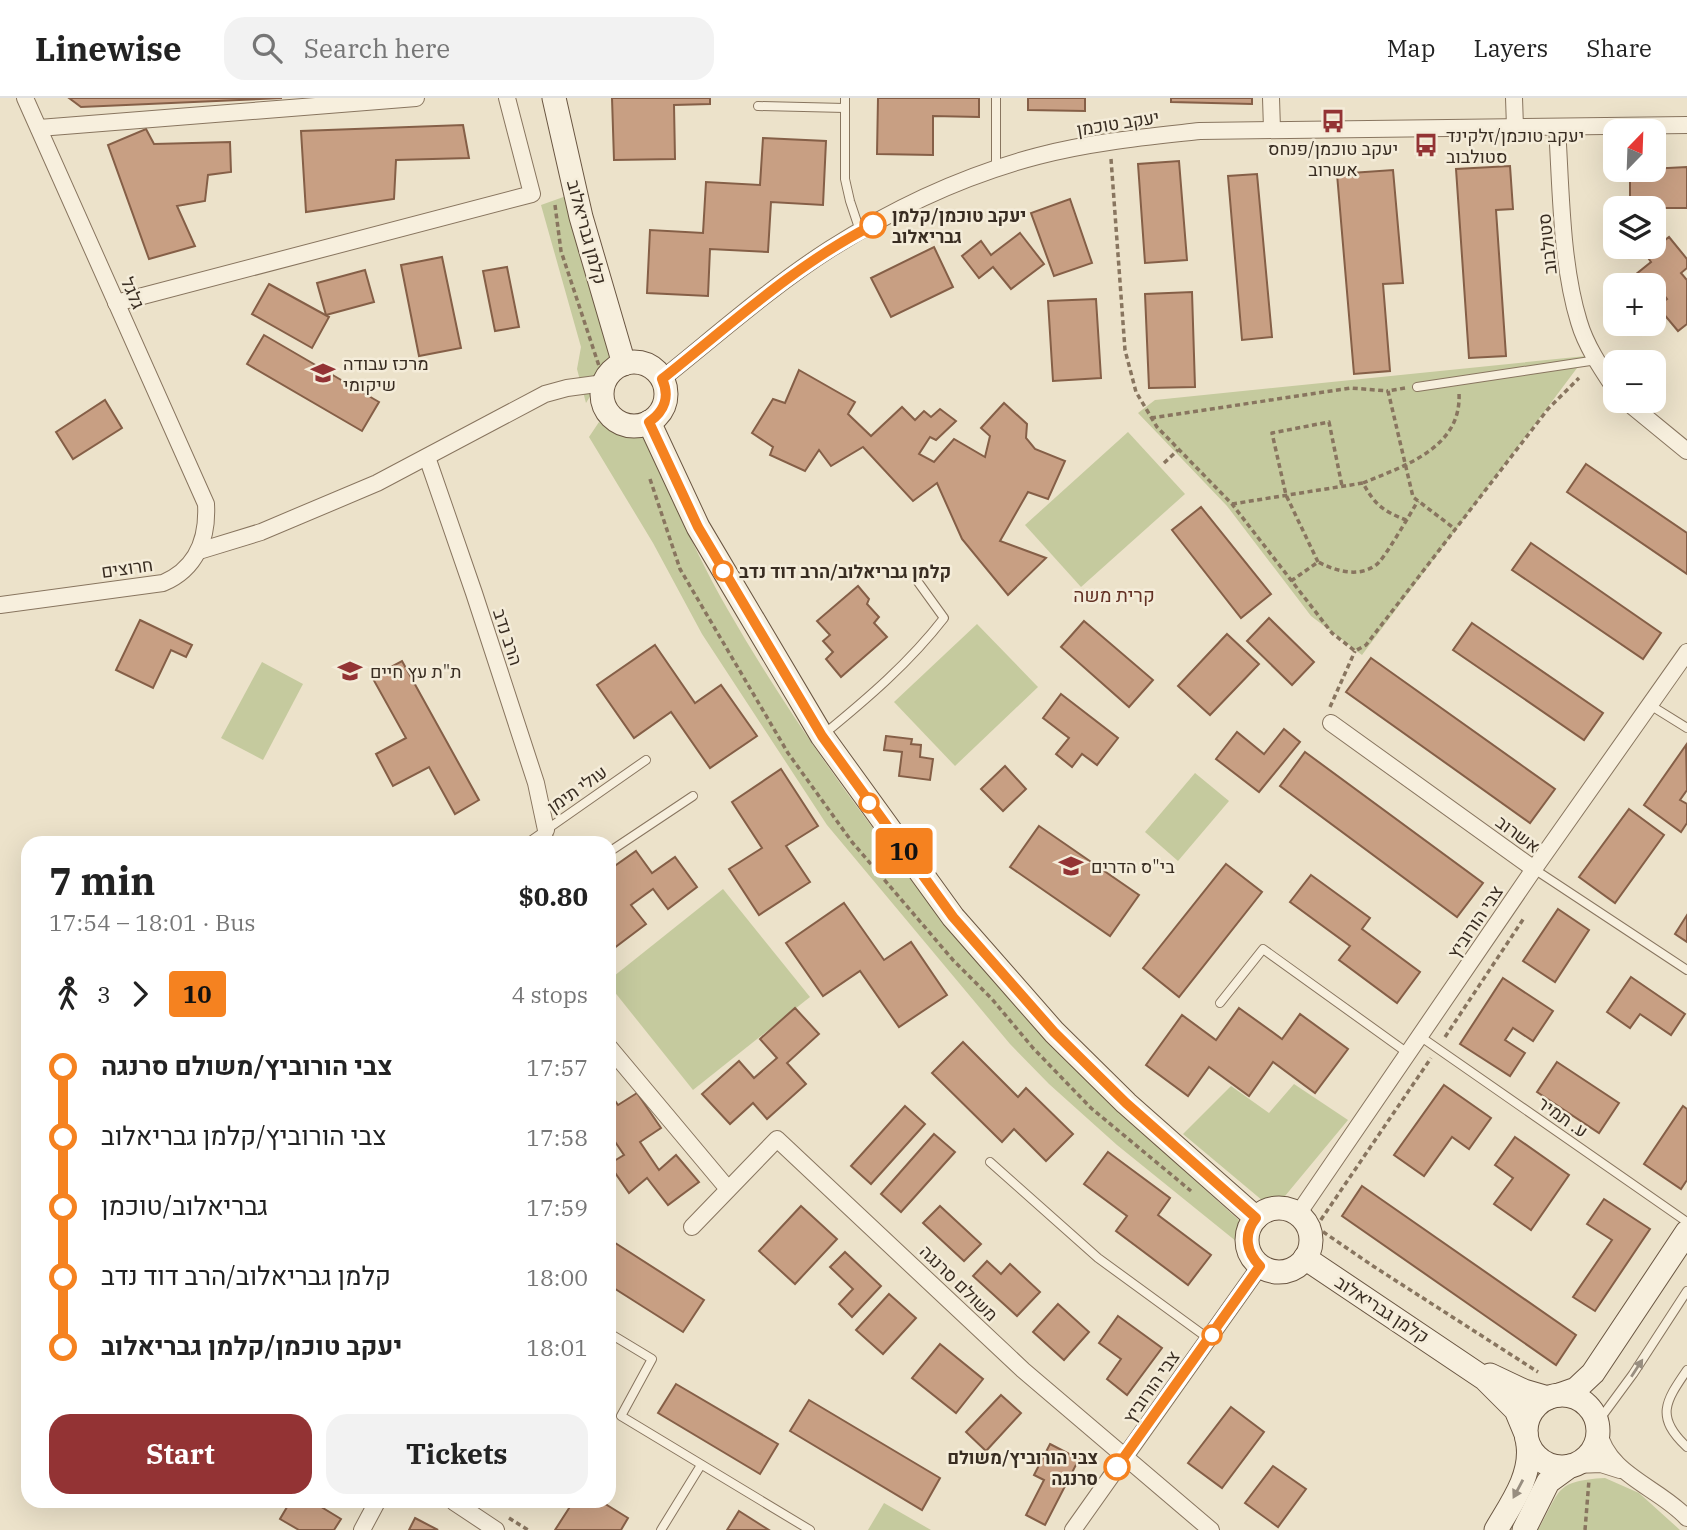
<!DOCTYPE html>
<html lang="en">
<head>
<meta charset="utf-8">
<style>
	:root { --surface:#fff; --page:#f2f2f2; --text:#222; --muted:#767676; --line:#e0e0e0; --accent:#933334 }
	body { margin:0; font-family:"IBM Plex Serif",Heebo,serif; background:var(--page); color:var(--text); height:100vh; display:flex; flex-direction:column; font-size:26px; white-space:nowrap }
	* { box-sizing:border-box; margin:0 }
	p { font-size:23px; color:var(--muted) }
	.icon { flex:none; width:38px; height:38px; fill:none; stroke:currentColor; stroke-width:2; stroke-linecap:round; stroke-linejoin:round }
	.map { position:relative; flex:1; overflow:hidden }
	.details { position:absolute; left:21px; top:738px; width:595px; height:672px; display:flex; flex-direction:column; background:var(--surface); border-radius:21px; box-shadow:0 7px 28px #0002 }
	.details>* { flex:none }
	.badge { padding:0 14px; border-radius:5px; font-size:24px; line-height:46px }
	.needle { width:46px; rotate:23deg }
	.buttons { position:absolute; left:1603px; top:21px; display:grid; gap:14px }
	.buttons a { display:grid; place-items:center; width:63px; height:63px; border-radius:14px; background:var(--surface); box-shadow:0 7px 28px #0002; font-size:35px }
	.map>.badge { position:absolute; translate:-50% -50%; box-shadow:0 0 0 4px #fff }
	.legs { display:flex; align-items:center; gap:10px; height:77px; padding:0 28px; font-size:23px }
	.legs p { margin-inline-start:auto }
	.head { display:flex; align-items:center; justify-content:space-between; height:119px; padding:0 28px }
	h1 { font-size:38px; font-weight:800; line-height:52px }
	.button { display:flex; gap:14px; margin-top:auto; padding:14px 28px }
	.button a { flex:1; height:80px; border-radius:21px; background:var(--accent); color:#fff; font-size:28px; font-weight:800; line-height:80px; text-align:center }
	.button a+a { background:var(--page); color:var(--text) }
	ul { padding:0 28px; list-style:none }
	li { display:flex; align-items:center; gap:24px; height:70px; font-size:26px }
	li i { display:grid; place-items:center; width:10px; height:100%; margin:0 9px; background:currentColor }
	li i::after { content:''; width:18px; height:18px; margin:-9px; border:5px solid; border-radius:50%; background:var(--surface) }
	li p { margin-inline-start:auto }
	li:first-child i { background:linear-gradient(#0000 50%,currentColor 0) }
	li:last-child i { background:linear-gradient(currentColor 50%,#0000 0) }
	header { display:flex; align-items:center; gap:42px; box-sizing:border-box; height:98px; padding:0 35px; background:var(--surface); border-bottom:2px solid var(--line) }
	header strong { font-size:33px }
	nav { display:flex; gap:38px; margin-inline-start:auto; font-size:24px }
	.search { width:490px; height:63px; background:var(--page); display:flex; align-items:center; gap:18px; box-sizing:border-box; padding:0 24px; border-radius:21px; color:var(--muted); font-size:26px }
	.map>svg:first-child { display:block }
	.green { fill:#c5ca9e }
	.building { fill:#c89f83; stroke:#855f47; stroke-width:2 }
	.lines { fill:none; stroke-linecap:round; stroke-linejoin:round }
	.lane-casing { stroke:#88755f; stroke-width:10 }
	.street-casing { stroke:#88755f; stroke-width:18 }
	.secondary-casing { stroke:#6a5642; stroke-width:25 }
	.path { stroke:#88755f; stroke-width:3.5; stroke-dasharray:5 3.5; stroke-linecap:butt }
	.lane { stroke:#f7efdd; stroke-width:8 }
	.street { stroke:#f7efdd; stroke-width:16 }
	.secondary { stroke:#f7efdd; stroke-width:23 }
	.oneway { fill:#988e80 }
	.line-1-casing { stroke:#fff; stroke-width:16 }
	.line-1 { stroke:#f58220; stroke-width:10 }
	.stop-1-dot { fill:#fff; stroke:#f58220; stroke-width:3.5 }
	.labels { text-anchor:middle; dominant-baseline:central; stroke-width:5; stroke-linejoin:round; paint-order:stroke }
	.street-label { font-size:18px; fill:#392d22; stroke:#f4ecd9 }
	.poi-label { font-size:18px; fill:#392d22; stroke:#f4ecd9; text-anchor:start }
	.stop-label { font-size:18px; font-weight:bold; fill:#392d22; stroke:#f4ecd9; text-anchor:start }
	.neighbourhood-label { font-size:19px; fill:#633124; stroke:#f4ecd9 }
</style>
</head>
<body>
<header>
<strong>Linewise</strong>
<div class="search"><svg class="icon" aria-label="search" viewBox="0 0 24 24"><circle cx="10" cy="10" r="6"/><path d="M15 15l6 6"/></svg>Search here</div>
<nav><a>Map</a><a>Layers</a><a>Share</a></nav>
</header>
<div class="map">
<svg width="1687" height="1432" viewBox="0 0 1687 1432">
	<rect width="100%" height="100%" fill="#ece2ca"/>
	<g class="green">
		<polygon points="569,97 614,259 586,305 577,271 581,249 541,107"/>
		<polygon points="1586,258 1362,557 1311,518 1227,408 1138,315 1155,302"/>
		<path d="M599,324l25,12 20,-1c26,60 51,120 84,177 70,122 155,237 246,344 24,28 46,58 72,84 62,65 130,125 196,185v23l-125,-101 -68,-61 -39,-40 -183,-219 -125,-191 -49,-91 -64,-106z"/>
		<polygon points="1128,334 1185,396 1081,489 1025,427"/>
		<polygon points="977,526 1038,589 955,668 894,604"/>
		<polygon points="262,564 303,586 263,662 221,640"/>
		<polygon points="1195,675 1229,703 1178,763 1145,734"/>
		<polygon points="723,791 810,899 693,992 609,887 609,882"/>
		<polygon points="1294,986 1348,1022 1285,1098 1263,1103 1183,1036 1231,988 1269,1015"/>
		<path d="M1605,1380l34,15 41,37h-142c23,-39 15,-49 67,-52z"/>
		<polygon points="884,1405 931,1432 868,1432"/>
	</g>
	<g class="building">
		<polygon points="69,0 282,0 81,9"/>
		<polygon points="612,0 710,0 710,6 674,7 675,61 614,62"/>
		<polygon points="878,0 979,0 979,19 933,18 933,57 877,56"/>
		<polygon points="1028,0 1085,0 1085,13 1028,12"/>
		<polygon points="1171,0 1252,0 1252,6 1171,4"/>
		<polygon points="463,27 469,60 396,62 394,101 306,114 301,33"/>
		<polygon points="146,31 154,46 230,44 231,74 208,77 205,103 177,108 195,148 149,161 108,47"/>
		<polygon points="763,40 826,43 823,107 771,104 768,154 710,151 708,198 647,195 650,132 703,135 706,84 760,87"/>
		<polygon points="1179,63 1187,162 1145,165 1138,66"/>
		<polygon points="1510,68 1513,111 1496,112 1506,258 1469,260 1456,71"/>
		<polygon points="1687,69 1687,110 1630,110 1630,72"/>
		<polygon points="1393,72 1403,185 1383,186 1390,273 1354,276 1337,76"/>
		<polygon points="1257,76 1272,239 1242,242 1228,78"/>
		<polygon points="1070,101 1092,165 1054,178 1031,115"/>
		<polygon points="1020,135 1044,166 1011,191 993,169 979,180 962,158 981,143 991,157"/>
		<polygon points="1669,139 1687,161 1687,170 1681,175 1687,182 1687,226 1678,233 1657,208 1667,201 1655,185 1643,187 1635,177 1651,164 1646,157"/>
		<polygon points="934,149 953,189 891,219 871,180"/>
		<polygon points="442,159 461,250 419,258 401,167"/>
		<polygon points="507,169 519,229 495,233 483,173"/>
		<polygon points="365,172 374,204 326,217 317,185"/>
		<polygon points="269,186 329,219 312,250 252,216"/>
		<polygon points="1192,194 1195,289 1149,290 1145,196"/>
		<polygon points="1096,201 1101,280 1053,283 1048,203"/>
		<polygon points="264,237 379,304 362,333 247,266"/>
		<polygon points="799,272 855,304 848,316 871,338 902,309 915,322 924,313 931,319 940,311 956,323 936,342 930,339 919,356 934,364 954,341 985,359 990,338 981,330 1004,305 1027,326 1026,340 1035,351 1065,363 1048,401 1028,394 1000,443 1046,460 1008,497 962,441 937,385 913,403 863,349 831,368 819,352 805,373 770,357 773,349 752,335 773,301 785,305"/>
		<polygon points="105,302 122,330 73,361 56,334"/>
		<polygon points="1586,366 1687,435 1687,476 1567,394"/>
		<polygon points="1201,409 1271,496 1241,520 1172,432"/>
		<polygon points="1531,445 1661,535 1643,561 1512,472"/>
		<polygon points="858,488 869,501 867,506 879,519 874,525 887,539 841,579 826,561 833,554 823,543 830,537 817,523"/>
		<polygon points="1269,520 1314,564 1292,587 1247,543"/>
		<polygon points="140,522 192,547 186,559 171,552 153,590 116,572"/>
		<polygon points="1084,523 1153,582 1129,609 1061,549"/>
		<polygon points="1472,525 1603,615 1584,642 1453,552"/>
		<polygon points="1227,536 1259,566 1210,617 1178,588"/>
		<polygon points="655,547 695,605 721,587 757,638 710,670 671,614 634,640 597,587"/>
		<polygon points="1371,560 1555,691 1530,725 1346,594"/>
		<polygon points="402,563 479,702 455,716 429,669 393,688 376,656 406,640 372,579"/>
		<polygon points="1061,596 1118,640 1097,667 1082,656 1072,669 1056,656 1069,640 1043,620"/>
		<polygon points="1284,631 1300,644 1259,694 1216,661 1237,634 1264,656"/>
		<polygon points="886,638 912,641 911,646 921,647 920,659 933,661 930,682 899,678 902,654 884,652"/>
		<polygon points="1686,647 1687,692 1680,702 1687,706 1687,725 1681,734 1644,707"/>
		<polygon points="1305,654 1483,785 1457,819 1280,688"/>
		<polygon points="1005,668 1026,691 1003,713 981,691"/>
		<polygon points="781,671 818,728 786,748 810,784 759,817 729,771 762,750 732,704"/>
		<polygon points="1629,711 1664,737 1615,805 1579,779"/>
		<polygon points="1039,728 1139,797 1110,838 1010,769"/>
		<polygon points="636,753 652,775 675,759 697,789 668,811 653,791 631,807 646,826 609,854 609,804 613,801 609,797 609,772"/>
		<polygon points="1226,766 1262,794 1179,899 1143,870"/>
		<polygon points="1311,777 1370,820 1362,831 1420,874 1397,905 1339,862 1350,848 1290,804"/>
		<polygon points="844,805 884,862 911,844 947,897 899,929 860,873 823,898 786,845"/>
		<polygon points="1558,811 1589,832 1555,884 1523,863"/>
		<polygon points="1687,817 1687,844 1675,836"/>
		<polygon points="1631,879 1685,916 1671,937 1640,916 1630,930 1607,914"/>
		<polygon points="1503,880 1553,913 1533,943 1513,930 1505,942 1525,955 1510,978 1460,946"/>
		<polygon points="795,910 819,936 787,965 806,986 767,1021 753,1005 730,1026 702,996 739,963 754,980 777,960 760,941"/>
		<polygon points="1239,910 1282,941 1300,916 1348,951 1315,995 1273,964 1249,998 1209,969 1188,998 1146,967 1182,917 1216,942"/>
		<polygon points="963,944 1018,999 1026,990 1073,1036 1046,1063 1014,1031 1002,1044 932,975"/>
		<polygon points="1557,964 1619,1005 1599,1035 1537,994"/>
		<polygon points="1444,987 1491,1020 1469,1051 1452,1039 1424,1078 1394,1057"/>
		<polygon points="609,994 618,1007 637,995 661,1030 640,1044 659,1072 676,1057 699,1084 668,1107 647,1080 629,1095 609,1066 624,1057 609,1035"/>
		<polygon points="905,1008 925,1026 871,1086 851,1068"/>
		<polygon points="1683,1008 1687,1011 1687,1082 1681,1091 1644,1066"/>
		<polygon points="934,1036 955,1054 901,1114 881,1096"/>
		<polygon points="1515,1039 1569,1077 1531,1132 1494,1106 1513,1080 1495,1067"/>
		<polygon points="1108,1054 1170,1100 1158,1117 1211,1157 1188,1187 1116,1133 1127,1118 1084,1086"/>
		<polygon points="1362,1088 1576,1237 1556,1267 1342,1118"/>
		<polygon points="1604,1101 1650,1131 1595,1213 1573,1199 1612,1142 1587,1126"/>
		<polygon points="801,1108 837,1141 795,1186 759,1153"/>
		<polygon points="940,1108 981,1146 964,1163 923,1125"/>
		<polygon points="609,1141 704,1202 683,1234 609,1187"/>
		<polygon points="845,1154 881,1188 852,1219 839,1206 853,1191 830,1169"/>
		<polygon points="987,1163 1001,1176 1010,1166 1040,1194 1017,1218 973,1178"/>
		<polygon points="889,1196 916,1220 883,1256 856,1232"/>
		<polygon points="1058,1206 1089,1234 1064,1262 1033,1234"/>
		<polygon points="1118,1218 1162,1250 1127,1297 1107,1281 1121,1261 1099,1245"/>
		<polygon points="940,1246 983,1281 956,1315 912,1280"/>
		<polygon points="676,1286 778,1346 760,1376 658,1315"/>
		<polygon points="1001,1297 1021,1315 986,1353 966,1334"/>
		<polygon points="809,1302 940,1380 922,1412 790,1333"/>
		<polygon points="1231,1309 1264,1334 1222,1390 1188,1365"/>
		<polygon points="1050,1346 1079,1361 1045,1427 1026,1417 1044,1382 1034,1377"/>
		<polygon points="1273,1368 1306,1391 1278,1429 1245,1405"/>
		<polygon points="290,1404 313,1404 341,1421 334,1432 299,1432 280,1421"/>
		<polygon points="573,1404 602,1404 628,1420 621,1432 555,1432"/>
		<polygon points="739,1413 769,1432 727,1432"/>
		<polygon points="415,1420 438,1432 409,1432"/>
	</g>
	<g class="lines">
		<g class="lane-casing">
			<g id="lane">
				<polyline points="845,0 845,81 850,103 860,133"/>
				<polyline points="758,8 845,10"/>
				<polyline points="996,71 996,0"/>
				<polyline points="1417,289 1597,262"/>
				<polyline points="1650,607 1687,630"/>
				<path d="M824,636c44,-36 85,-71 120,-116l-26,-36"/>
				<polyline points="546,732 551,746"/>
				<polyline points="526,746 646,662"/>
				<polyline points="609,754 693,698"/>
				<polyline points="1534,771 1687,872"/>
				<polyline points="1220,905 1263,851 1409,956"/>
				<polyline points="1421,939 1687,1124"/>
				<polyline points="990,1064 1098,1160 1209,1241"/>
				<polyline points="609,1235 652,1261 621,1318 810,1432"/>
				<path d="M1687,1272c-22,32 -32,47 0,77"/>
				<polyline points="1597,1325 1633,1276 1687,1193"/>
				<polyline points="661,1432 701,1367"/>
			</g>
		</g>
		<g class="street-casing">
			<g id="street">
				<polyline points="1271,0 1272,31"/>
				<polyline points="1514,0 1515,29"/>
				<path d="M1557,29c4,62 4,137 22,195 7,24 22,46 36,67"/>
				<polyline points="39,30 416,0"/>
				<polyline points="116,205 532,96 507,0"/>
				<path d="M662,281c55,-44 109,-92 168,-130 63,-40 135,-74 208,-93 53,-14 108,-19 162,-25l487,-6"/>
				<polyline points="1626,303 1687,353"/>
				<polyline points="427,359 474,495 536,685 546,732"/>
				<polyline points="199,453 261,434 377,385 545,296 567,290 604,285"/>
				<path d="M0,507l163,-22c33,-14 45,-44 43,-79l-181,-406"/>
				<polyline points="1331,625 1534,771"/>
				<polyline points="609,949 728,1091"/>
				<polyline points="1298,1116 1534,771 1687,554"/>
				<polyline points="692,1129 777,1041 1023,1272 1211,1432"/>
				<path d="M1598,1331c9,46 59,57 89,89"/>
				<polyline points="1576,1367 1601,1366 1620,1372"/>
				<polyline points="454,1404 496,1432"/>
				<polyline points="362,1432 377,1404"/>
				<polyline points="1073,1432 1260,1168"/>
			</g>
		</g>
		<g class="secondary-casing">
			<g id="secondary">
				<polyline points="554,0 581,119 624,266"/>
				<circle cx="634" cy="296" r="32"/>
				<polyline points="649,324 698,429 822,638 953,819 1054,934 1126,1005 1256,1120"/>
				<circle cx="1279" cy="1142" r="32"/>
				<polyline points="1305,1160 1485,1281 1516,1312 1526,1336"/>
				<polyline points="1490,1277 1524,1293 1548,1300"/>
				<circle cx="1562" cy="1333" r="36"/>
				<polyline points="1559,1297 1576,1291 1593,1275 1687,1134"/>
				<path d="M1496,1432c15,-26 36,-54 32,-85"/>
				<polyline points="1524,1432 1548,1384 1570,1368"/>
			</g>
		</g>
		<g class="path">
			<polyline points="1111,61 1125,252 1136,294 1157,329 1232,406 1332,535 1355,553 1366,547 1548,311 1579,280"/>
			<polyline points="555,107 561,153 599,268"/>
			<polyline points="1405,290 1388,293 1413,399 1455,431"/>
			<polyline points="1151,320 1351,290 1388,293"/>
			<polyline points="1164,365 1178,352"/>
			<polyline points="650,381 680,471 788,655 852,744 953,862 992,901 1033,950 1091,1010 1191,1093"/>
			<path d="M1363,385c41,-17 99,-35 96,-90"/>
			<path d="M1232,406l131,-21c12,22 20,28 43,37"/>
			<polyline points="1318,464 1286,397 1272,335 1329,324 1342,388"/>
			<path d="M1291,483l27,-19c18,9 40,16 58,3 8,-5 35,-53 42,-64"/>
			<polyline points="1330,609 1355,553"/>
			<polyline points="1445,939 1524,820"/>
			<polyline points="1316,1129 1431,960"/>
			<polyline points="1316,1129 1373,1168 1538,1274"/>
			<polyline points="509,1420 528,1432"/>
			<polyline points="1585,1432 1589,1382"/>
		</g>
		<use href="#lane" class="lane"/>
		<use href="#street" class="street"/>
		<use href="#secondary" class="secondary"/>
	</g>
	<defs><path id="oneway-solid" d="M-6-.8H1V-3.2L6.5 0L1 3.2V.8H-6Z" transform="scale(1.75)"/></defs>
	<g class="oneway">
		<use href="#oneway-solid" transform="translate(1637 1270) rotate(-57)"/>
		<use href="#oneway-solid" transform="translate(1518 1391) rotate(118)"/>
	</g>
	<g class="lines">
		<g class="line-1-casing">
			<path id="line-1" d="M873,127c-77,39 -143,100 -211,154 8,17 3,32 -13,43l49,105 124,209 131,181 101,115 72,71 130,115c-13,16 -10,34 4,48l-143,201"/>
		</g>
		<use href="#line-1" class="line-1"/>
	</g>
	<defs>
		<g id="bus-bare" transform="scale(1.89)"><path d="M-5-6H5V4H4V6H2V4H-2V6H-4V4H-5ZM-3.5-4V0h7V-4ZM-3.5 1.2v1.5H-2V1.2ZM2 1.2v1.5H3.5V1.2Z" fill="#933334" stroke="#f4ecd9" stroke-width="2.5" paint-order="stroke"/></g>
		<g id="school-bare" transform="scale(1.89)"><path d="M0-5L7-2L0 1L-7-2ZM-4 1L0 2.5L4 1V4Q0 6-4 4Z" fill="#933334" stroke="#f4ecd9" stroke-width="2.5" paint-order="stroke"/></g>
	</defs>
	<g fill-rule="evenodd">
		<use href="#bus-bare" x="1333" y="23"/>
		<use href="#bus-bare" x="1426" y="47"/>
		<use href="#school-bare" x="323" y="275"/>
		<use href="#school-bare" x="350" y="573"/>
		<use href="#school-bare" x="1071" y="768"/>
	</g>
	<g class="stop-1-dot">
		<circle cx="873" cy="127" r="12"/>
		<circle cx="723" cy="473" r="9"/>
		<circle cx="869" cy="705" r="9"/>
		<circle cx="1212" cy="1237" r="9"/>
		<circle cx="1117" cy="1369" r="12"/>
	</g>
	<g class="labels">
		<g class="street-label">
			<text transform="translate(1118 25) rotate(-9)">יעקב טוכמן</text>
			<text transform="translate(587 134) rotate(75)">קלמן גבריאלוב</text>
			<text transform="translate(1547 146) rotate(-96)">סטולבוב</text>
			<text transform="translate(133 195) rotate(66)">גלגל</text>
			<text transform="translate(127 470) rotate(-8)">חרוצים</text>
			<text transform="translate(508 539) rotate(72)">הרב נדב</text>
			<text transform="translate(577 691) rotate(-35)">עולי תימן</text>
			<text transform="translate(1518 736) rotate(36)">אשרוב</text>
			<text transform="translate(1475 824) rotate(-56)">צבי הורוביץ</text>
			<text transform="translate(1563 1019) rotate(35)">ע. תמיר</text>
			<text transform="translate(959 1185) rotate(44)">משולם סרנגה</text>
			<text transform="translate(1382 1211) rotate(33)">קלמן גבריאלוב</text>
			<text transform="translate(1151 1289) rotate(-55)">צבי הורוביץ</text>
		</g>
		<g class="poi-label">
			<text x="1446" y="37">יעקב טוכמן/זלקינד<tspan x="1446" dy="21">סטולבוב</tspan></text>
			<text x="1333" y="50" text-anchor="middle">יעקב טוכמן/פנחס<tspan x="1333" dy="21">אשרוב</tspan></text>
			<text x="343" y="265">מרכז עבודה<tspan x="343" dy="21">שיקומי</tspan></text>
			<text x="370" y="573">ת"ת עץ חיים</text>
			<text x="1091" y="768">בי"ס הדרים</text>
		</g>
		<g class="stop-label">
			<text x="892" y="117">יעקב טוכמן/קלמן<tspan x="892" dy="21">גבריאלוב</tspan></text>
			<text x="739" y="473">קלמן גבריאלוב/הרב דוד נדב</text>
			<text x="1098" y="1359" text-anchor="end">צבי הורוביץ/משולם<tspan x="1098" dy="21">סרנגה</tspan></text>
		</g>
		<g class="neighbourhood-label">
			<text x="1114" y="497">קרית משה</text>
		</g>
	</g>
</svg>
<div class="buttons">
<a><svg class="needle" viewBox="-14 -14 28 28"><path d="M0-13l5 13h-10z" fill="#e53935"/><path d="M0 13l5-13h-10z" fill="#767676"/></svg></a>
<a><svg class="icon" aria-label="layers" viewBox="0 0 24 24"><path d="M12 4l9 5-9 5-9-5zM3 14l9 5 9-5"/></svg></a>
<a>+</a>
<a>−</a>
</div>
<b class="badge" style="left:904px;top:753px;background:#f58220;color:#111">10</b>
<section class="details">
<div class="head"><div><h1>7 min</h1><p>17:54 – 18:01 · Bus</p></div><b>$0.80</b></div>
<div class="legs"><svg class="icon" aria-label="walk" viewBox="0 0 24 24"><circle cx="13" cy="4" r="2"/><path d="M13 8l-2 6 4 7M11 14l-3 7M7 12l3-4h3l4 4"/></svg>3<svg class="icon" aria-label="forward" viewBox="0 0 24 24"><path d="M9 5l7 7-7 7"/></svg><b class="badge" style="background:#f58220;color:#111">10</b><p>4 stops</p></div>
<ul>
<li><i style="color:#f58220"></i><b>צבי הורוביץ/משולם סרנגה</b><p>17:57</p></li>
<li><i style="color:#f58220"></i><span>צבי הורוביץ/קלמן גבריאלוב</span><p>17:58</p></li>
<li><i style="color:#f58220"></i><span>גבריאלוב/טוכמן</span><p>17:59</p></li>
<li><i style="color:#f58220"></i><span>קלמן גבריאלוב/הרב דוד נדב</span><p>18:00</p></li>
<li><i style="color:#f58220"></i><b>יעקב טוכמן/קלמן גבריאלוב</b><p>18:01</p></li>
</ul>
<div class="button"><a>Start</a><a>Tickets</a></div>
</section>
</div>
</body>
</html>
